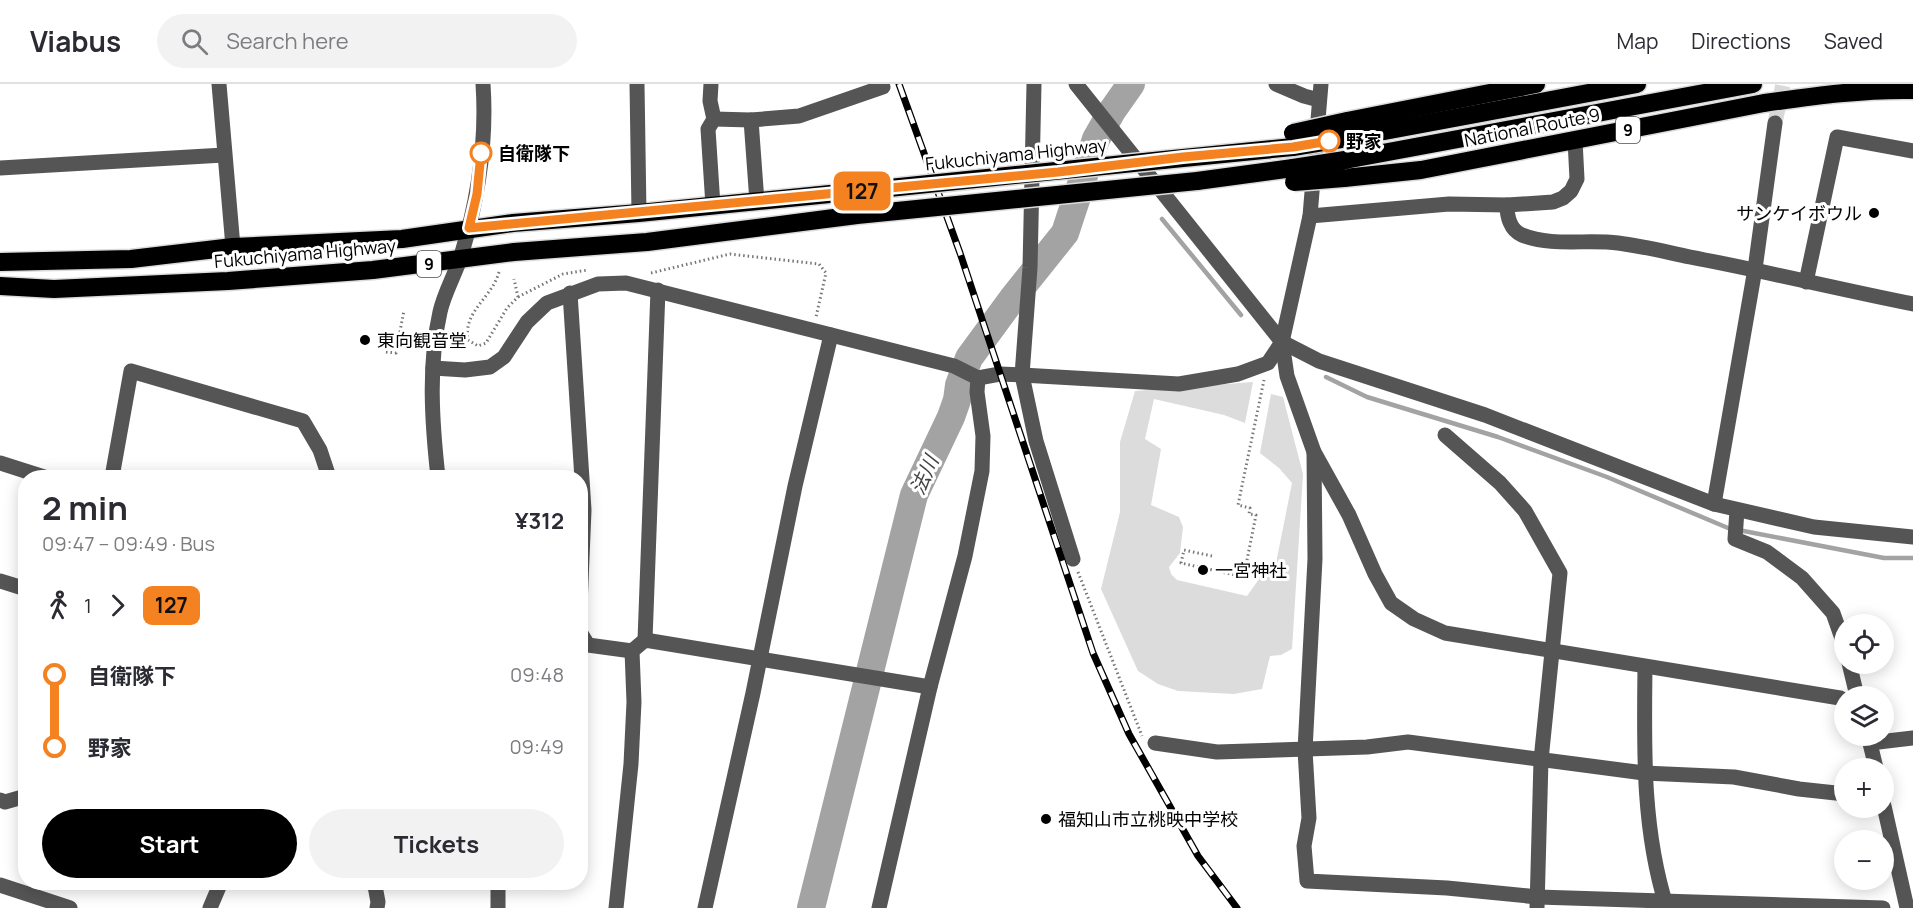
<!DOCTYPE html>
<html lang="en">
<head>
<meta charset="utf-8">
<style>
	:root { --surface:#fff; --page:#f2f2f3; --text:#2b2b33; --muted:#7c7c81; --line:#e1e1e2; --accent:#000 }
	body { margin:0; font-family:Manrope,"Noto Sans JP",sans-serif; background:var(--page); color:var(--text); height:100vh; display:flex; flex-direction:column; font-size:22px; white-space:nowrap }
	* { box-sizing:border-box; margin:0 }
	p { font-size:20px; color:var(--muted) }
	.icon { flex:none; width:33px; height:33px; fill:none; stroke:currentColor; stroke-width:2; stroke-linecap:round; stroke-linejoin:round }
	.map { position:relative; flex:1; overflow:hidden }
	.sheet { position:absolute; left:18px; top:386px; width:570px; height:420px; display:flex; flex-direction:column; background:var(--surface); border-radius:24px; box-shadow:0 3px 15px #0003 }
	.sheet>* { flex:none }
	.badge { padding:0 12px; border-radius:9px; font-size:21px; line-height:39px }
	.fabs { position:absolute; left:1834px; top:530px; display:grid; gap:12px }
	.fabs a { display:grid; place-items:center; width:60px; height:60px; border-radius:50%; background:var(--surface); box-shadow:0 3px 15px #0003; font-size:30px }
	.map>.badge { position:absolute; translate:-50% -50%; box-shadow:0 0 0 3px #fff }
	.legs { display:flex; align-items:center; gap:9px; height:66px; padding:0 24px; font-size:20px }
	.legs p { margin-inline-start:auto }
	.head { display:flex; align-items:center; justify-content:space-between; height:102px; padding:0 24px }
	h1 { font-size:33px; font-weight:700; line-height:45px }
	.action { display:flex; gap:12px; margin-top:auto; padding:12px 24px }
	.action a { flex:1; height:69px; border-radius:36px; background:var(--accent); color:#fff; font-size:24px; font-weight:700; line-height:69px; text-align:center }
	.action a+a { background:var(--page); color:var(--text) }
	ul { padding:0 24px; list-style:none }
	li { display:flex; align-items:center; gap:21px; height:72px; font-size:22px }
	li i { display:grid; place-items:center; width:9px; height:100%; margin:0 8px; background:currentColor }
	li i::after { content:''; width:15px; height:15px; margin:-8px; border:4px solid; border-radius:50%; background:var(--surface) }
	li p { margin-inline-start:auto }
	li:first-child i { background:linear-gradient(#0000 50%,currentColor 0) }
	li:last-child i { background:linear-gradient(currentColor 50%,#0000 0) }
	header { display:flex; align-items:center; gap:36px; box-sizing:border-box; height:84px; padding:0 30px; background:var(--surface); border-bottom:2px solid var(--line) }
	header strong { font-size:28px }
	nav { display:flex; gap:33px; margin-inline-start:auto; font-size:21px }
	.search { width:420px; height:54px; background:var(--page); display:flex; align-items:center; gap:15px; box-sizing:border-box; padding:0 21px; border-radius:33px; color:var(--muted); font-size:22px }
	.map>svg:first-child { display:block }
	.green { fill:#dcdcdc }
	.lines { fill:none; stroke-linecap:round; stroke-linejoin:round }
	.stream { stroke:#a3a3a3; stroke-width:4.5 }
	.river { stroke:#a3a3a3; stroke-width:28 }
	.minor-tunnel { stroke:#d9d9d9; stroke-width:15; stroke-dasharray:15 8; stroke-linecap:butt }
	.highway-casing { stroke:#dbdbdb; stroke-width:21 }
	.path { stroke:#777; stroke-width:3; stroke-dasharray:1.5 3; stroke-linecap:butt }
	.minor { stroke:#555; stroke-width:15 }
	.highway { stroke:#000; stroke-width:18 }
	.rail-casing { stroke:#000; stroke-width:7 }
	.rail { stroke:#fff; stroke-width:4.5; stroke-dasharray:14; stroke-linecap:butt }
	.highway-bridge-casing { stroke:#dbdbdb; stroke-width:21; stroke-linecap:butt }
	.highway-bridge { stroke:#000; stroke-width:18 }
	.line-1-casing { stroke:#fff; stroke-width:14 }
	.line-1 { stroke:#f58220; stroke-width:9 }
	.stop-1-dot { fill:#fff; stroke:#f58220; stroke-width:3 }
	.poi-dot { fill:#000; stroke:#fff; stroke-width:2 }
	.labels { text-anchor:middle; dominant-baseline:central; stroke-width:6; stroke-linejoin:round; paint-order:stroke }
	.shield { fill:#fff; stroke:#4c4c4c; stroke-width:1.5 }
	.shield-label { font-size:16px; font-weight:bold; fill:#000 }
	.street-label { font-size:18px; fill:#000; stroke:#fff }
	.stop-label { font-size:18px; font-weight:bold; fill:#000; stroke:#fff; text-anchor:start }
	.poi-label { font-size:18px; fill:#000; stroke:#fff; text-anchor:start }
	.water-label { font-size:20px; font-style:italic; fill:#444; stroke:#fff }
</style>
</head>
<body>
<header>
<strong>Viabus</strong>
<div class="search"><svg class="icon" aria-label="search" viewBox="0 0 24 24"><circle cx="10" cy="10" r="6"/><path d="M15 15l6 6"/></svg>Search here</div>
<nav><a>Map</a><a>Directions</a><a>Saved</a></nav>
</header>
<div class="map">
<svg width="1913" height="824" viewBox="0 0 1913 824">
	<rect width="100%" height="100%" fill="#fff"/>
	<polygon class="green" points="1253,298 1245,339 1224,331 1154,315 1145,355 1161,365 1151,421 1179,433 1183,443 1180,469 1169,483 1171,490 1177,496 1247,512 1264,488 1276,479 1292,399 1279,384 1260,369 1271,310 1283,313 1303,390 1292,565 1281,571 1270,572 1262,605 1234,610 1178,607 1158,600 1138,587 1101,505 1120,428 1120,358 1135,307"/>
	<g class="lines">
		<g class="stream">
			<polyline points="1096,55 1101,58"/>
			<polyline points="1162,135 1241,231"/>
			<polyline points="1326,293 1367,313 1498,353 1607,393 1728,444 1884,474 1913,474"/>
		</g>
		<polyline class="river" points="811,824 914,411 951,333 957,316 959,301 969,274 1013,214 1065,149 1096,55 1112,27 1131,0"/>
		<polyline class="minor-tunnel" points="1775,39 1783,0"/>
		<g class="highway-casing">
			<g id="highway">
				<polyline points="1347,37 1536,0"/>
				<polyline points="1347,54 1637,0"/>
				<polyline points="1163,76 1293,63"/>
				<polyline points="1345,76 1753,0"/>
				<path d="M1344,94l77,-8 343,-67c50,-7 99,-14 149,-13"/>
				<polyline points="1197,97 1293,84"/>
				<polyline points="0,178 131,175 233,163 402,155 513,139 639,129 850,108"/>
				<polyline points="0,202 54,205 228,197 373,186 514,168 647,158 857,131"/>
			</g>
		</g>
		<g class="path">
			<path d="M499,188c-7,26 -36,39 -31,68l10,6 8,-3 21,-35 11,-11 -4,-18"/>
			<polyline points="651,189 730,170 819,180 826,189 816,233"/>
			<polyline points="518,213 563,190 588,186"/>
			<polyline points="386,268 396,269 404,226"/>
			<polyline points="1212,472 1184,466 1181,479 1249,494 1252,482 1246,481 1256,431 1249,430 1250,424 1238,421 1264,296"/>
			<polyline points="1078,488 1142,652"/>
		</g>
		<g class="minor">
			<polyline points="219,0 233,163"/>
			<polyline points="637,0 639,129"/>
			<polyline points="711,0 710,17 714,35 708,45 713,122"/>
			<polyline points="1034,0 1030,184 1022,291 1036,357 1073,475"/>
			<polyline points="1076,0 1282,258 1319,277 1485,331 1714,420 1814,443 1913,453"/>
			<polyline points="1276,0 1304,12 1319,16"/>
			<polyline points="714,35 751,36 799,32 883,3 882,0"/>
			<polyline points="751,36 757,118"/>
			<polyline points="0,84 224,71"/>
			<path d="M1507,121c0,11 3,25 15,30 30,12 65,4 96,8 24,3 48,9 72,14 74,14 148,32 223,47"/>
			<polyline points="1310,132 1449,120 1507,121 1553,118 1563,114 1571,107 1577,95 1575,56"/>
			<polyline points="1806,198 1837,53 1913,67"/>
			<polyline points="570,209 584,426 580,522"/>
			<polyline points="1282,258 1287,292 1314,368 1349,431 1375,490 1391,519 1414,535 1445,549 1840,614 1845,617"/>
			<polyline points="433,284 465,286 490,283 504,273 527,238 547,219 598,200 626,199 954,282 978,294 1000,290 1022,291 1179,300 1238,290 1268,279 1282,258 1310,132 1321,0"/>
			<polyline points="1445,351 1500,399 1525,427 1560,489 1541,676 1537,824"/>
			<polyline points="1314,368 1315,475 1305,666 1309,734 1304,762 1307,797 1447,804 1538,813 1883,824"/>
			<polyline points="0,379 44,393"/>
			<polyline points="112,393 131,287 303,337 320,366 329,393"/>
			<path d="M438,393c-6,-54 -10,-112 2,-165 4,-19 15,-37 21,-56 17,-56 26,-114 22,-172"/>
			<polyline points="1714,420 1755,185 1775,39"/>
			<polyline points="1737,426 1735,455 1767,468 1802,494 1833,529 1845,563"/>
			<polyline points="0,497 26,505"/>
			<polyline points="580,548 588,561 632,567"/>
			<polyline points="645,556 658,206"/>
			<polyline points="1849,579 1857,612"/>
			<path d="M1645,583c-1,81 -3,163 22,241"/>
			<polyline points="1868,651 1876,684"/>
			<polyline points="1155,659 1217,668 1367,663 1408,658 1644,689 1734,693 1799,705 1845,710"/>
			<polyline points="1870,659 1913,654"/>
			<polyline points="0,716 5,718 26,712"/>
			<polyline points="1884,722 1907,824"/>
			<polyline points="369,798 375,802 378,818 377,824"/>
			<polyline points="498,798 498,824"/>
			<polyline points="0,801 70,824"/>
			<polyline points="210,824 221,798"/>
			<polyline points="616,824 631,680 634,618 632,567 645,556 930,603"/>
			<polyline points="705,824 753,609 795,402 831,251"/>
			<polyline points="879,824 930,603 965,472 982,387 983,352 977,308 978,294"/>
		</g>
		<use href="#highway" class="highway"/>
		<g class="rail-casing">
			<polyline id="rail" points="899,0 960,169 1093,569 1129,650 1198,772 1237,824"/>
		</g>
		<use href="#rail" class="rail"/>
		<g class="highway-bridge-casing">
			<g id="highway-bridge">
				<polyline points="1293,49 1347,37"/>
				<polyline points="1293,63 1347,54"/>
				<polyline points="1293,84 1345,76"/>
				<polyline points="1294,98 1344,94"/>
				<polyline points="850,108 1163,76"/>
				<polyline points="857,131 1197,97"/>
			</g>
		</g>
		<use href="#highway-bridge" class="highway-bridge"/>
	</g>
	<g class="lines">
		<g class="line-1-casing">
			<polyline id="line-1" points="481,69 477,110 469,144 1058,88 1183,73 1293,63 1329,57"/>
		</g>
		<use href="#line-1" class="line-1"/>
	</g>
	<g class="stop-1-dot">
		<circle cx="1329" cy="57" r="10"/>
		<circle cx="481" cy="69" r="10"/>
	</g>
	<g class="poi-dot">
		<circle cx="1874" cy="129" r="6"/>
		<circle cx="365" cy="256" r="6"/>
		<circle cx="1203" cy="486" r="6"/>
		<circle cx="1046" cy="735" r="6"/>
	</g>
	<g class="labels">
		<g class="shield">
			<rect x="1616" y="33" width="24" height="26" rx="4.5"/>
			<rect x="417" y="167" width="24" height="26" rx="4.5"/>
		</g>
		<g class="shield-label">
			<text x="1628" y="46">9</text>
			<text x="429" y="180">9</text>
		</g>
		<g class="street-label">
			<text transform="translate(1532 43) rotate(-11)">National Route 9</text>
			<text transform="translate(1016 70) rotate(-6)">Fukuchiyama Highway</text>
			<text transform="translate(305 169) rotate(-5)">Fukuchiyama Highway</text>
		</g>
		<g class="stop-label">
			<text x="1346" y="57">野家</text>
			<text x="498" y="69">自衛隊下</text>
		</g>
		<g class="poi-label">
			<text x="1862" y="129" text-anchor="end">サンケイボウル</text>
			<text x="377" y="256">東向観音堂</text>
			<text x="1215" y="486">一宮神社</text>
			<text x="1058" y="735">福知山市立桃映中学校</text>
		</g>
		<g class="water-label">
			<text transform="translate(924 391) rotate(-66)">法川</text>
		</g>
	</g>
</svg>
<div class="fabs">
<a><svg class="icon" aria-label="locate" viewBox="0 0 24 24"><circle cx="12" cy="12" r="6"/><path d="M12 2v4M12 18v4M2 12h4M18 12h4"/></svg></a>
<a><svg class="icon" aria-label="layers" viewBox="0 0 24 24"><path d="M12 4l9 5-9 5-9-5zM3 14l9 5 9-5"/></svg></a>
<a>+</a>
<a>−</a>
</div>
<b class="badge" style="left:862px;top:107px;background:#f58220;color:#111">127</b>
<section class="sheet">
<div class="head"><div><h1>2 min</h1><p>09:47 – 09:49 · Bus</p></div><b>¥312</b></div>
<div class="legs"><svg class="icon" aria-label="walk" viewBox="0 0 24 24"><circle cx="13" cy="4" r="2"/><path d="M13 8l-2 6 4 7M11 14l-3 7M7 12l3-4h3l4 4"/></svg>1<svg class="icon" aria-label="forward" viewBox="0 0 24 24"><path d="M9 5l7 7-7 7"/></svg><b class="badge" style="background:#f58220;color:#111">127</b></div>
<ul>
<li><i style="color:#f58220"></i><b>自衛隊下</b><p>09:48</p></li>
<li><i style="color:#f58220"></i><b>野家</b><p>09:49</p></li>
</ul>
<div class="action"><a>Start</a><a>Tickets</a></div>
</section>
</div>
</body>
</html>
